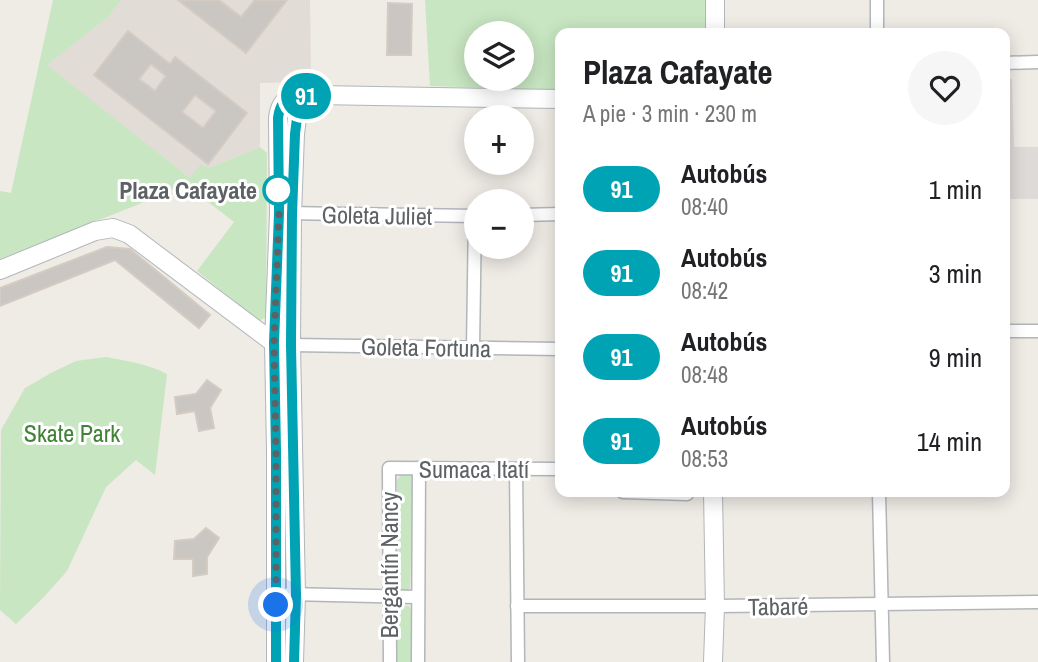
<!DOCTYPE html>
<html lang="es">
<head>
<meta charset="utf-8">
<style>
	:root { --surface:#fff; --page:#f6f6f6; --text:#202124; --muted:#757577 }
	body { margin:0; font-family:"Archivo Narrow",sans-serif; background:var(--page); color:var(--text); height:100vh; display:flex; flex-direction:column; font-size:26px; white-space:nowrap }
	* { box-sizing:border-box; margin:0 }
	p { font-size:23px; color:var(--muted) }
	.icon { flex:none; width:38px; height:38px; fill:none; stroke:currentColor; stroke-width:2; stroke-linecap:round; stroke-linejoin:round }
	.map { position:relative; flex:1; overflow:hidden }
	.panel { position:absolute; left:555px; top:28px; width:455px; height:469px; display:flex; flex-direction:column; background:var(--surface); border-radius:14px; box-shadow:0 4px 18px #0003 }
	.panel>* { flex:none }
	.badge { padding:0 14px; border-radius:23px; font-size:24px; line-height:46px }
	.buttons { position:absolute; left:464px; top:21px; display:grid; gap:14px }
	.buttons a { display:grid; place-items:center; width:70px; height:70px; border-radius:50%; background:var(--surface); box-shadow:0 4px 18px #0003; font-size:35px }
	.you { position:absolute; width:35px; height:35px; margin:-18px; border:5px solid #fff; border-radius:50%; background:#1a73e8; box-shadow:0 0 0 10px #1a73e833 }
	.map>.badge { position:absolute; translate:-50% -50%; box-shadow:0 0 0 4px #fff }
	.round { display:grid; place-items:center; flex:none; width:74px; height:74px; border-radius:37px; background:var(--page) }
	.summary { display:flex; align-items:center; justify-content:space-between; height:119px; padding:0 28px }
	h1 { font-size:33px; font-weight:800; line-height:52px }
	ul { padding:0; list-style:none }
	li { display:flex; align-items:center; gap:21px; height:84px; padding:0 28px }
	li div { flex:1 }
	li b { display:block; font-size:26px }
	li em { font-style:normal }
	li .badge { min-width:77px; font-weight:700; text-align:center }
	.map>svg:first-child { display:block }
	.industrial { fill:#dedad7 }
	.education { fill:#e2dcd6 }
	.green { fill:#c8e6c2; fill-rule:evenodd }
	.building { fill:#cac6c2; stroke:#d4ccc3; stroke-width:2; fill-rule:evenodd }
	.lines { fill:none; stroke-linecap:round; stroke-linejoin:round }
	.street-casing { stroke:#b2b6ba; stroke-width:15 }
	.secondary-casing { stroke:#b1b6ba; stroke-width:20 }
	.street { stroke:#fff; stroke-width:12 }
	.secondary { stroke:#fff; stroke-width:18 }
	.line-casing { stroke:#fff; stroke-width:16 }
	.line { stroke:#00a3b4; stroke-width:10 }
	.walk { stroke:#5d6265; stroke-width:7; stroke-dasharray:0 12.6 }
	.stop-dot { fill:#fff; stroke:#00a3b4; stroke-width:3.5 }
	.labels { text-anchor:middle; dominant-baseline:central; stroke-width:6; stroke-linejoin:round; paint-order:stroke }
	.stop-label { font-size:24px; font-weight:bold; fill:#5d6265; stroke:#fff; text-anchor:end }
	.street-label { font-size:24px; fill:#5d6265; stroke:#fff }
	.park-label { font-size:24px; fill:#408336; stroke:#fff }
</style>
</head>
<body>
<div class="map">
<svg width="1038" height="662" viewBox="0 0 1038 662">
	<rect width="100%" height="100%" fill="#efebe5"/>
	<polygon class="industrial" points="1004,79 1012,79 1014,147 1038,147 1038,199 1005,199"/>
	<polygon class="education" points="121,0 310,0 311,82 260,83 260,147 209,168 190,178 46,65 109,16"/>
	<g class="green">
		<polygon points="53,0 121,0 109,16 47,65 190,178 201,164 209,168 260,147 267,153 266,317 259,321 197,271 234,222 185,184 137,205 0,259 0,191 11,193"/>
		<path d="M425,0h282l-1,33h-146v57l-130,-4zM476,33h46v46h-46z"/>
		<path d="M106,357c21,4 42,7 61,17l-12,101 -19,-15 -30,27 -39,84 -25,28 -26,25 -16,-14 1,-180 24,-42 26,-15 25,-12z"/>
		<polygon points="403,472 413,474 414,478 410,587 408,592 400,592 397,589 397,480"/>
		<polygon points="399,605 409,606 412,612 412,662 394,662 395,608"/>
	</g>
	<g class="building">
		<polygon points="178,0 219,0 241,17 255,0 287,0 246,53"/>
		<polygon points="388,3 412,4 411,55 387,55"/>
		<path d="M128,31l42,33 5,-7 72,56 -39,51 -114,-89zM151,64l15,12 -11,15 -16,-12zM195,95l21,16 -13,17 -21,-16z"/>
		<polygon points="107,247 130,249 210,315 199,328 115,260 0,306 0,288"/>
		<polygon points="207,380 221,390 210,408 214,428 199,431 195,411 177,414 175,397 196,394"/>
		<polygon points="206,528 219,538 207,557 207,574 193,576 193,559 174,559 175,541 194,539"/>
	</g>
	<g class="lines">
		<g class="street-casing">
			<g id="street">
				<polyline points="877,0 877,33"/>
				<polyline points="1004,63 1038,62"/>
				<polyline points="284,213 476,216"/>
				<polyline points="522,215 560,214"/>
				<polyline points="1004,331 1038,331"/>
				<polyline points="291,345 560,349"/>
				<polyline points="473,348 475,216"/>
				<polyline points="516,469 518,662"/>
				<polyline points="623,492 687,494"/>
				<polyline points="879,492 883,662"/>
				<polyline points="288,594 417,597"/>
				<polyline points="517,606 715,606 1038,602"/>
				<polyline points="390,662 389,468 560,469"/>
				<polyline points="418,662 419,468"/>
			</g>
		</g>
		<g class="secondary-casing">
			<g id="secondary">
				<polyline points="715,33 715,0"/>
				<polyline points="0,270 95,231 113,228 129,234 274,343 280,344"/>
				<path d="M276,662v-211l-2,-108 5,-130 -1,-95c3,-25 18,-22 38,-23l244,4"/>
				<polyline points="294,662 296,595 291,345 292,214 295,134 297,118 301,110 316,95"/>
				<polyline points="713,662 715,606 713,492"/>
			</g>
		</g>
		<use href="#street" class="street"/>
		<use href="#secondary" class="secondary"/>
	</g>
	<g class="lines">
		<g class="line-casing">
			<path id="line" d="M276,662v-211l-2,-108 5,-130 -1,-95c3,-25 18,-22 38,-23l-15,15 -4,8 -2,16 -3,80 -1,131 5,250 -2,67"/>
		</g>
		<use href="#line" class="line"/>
		<polyline class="walk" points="276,605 276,451 274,343 279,213 278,190"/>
	</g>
	<circle class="stop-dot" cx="278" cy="190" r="14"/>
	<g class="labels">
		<g class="stop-label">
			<text x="257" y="190">Plaza Cafayate</text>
		</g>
		<g class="street-label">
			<text transform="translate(377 215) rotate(1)">Goleta Juliet</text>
			<text transform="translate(426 347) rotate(1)">Goleta Fortuna</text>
			<text x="474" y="469">Sumaca Itatí</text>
			<text transform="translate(389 565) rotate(-90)">Bergantín Nancy</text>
			<text transform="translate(778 606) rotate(-1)">Tabaré</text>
		</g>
		<g class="park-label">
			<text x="72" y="433">Skate Park</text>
		</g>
	</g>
</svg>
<div class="buttons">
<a><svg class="icon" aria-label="layers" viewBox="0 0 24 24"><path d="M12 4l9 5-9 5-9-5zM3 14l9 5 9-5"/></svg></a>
<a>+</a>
<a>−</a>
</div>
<div class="you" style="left:276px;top:605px"></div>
<b class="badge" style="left:306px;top:96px;background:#00a3b4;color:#fff">91</b>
<section class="panel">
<div class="summary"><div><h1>Plaza Cafayate</h1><p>A pie · 3 min · 230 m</p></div><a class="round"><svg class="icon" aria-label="heart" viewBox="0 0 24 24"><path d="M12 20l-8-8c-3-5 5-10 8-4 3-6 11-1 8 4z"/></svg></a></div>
<ul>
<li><span class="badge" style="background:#00a3b4;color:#fff">91</span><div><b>Autobús</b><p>08:40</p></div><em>1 min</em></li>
<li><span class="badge" style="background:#00a3b4;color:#fff">91</span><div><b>Autobús</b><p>08:42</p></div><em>3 min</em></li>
<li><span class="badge" style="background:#00a3b4;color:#fff">91</span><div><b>Autobús</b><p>08:48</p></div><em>9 min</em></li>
<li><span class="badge" style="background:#00a3b4;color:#fff">91</span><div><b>Autobús</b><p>08:53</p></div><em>14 min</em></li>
</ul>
</section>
</div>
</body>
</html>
